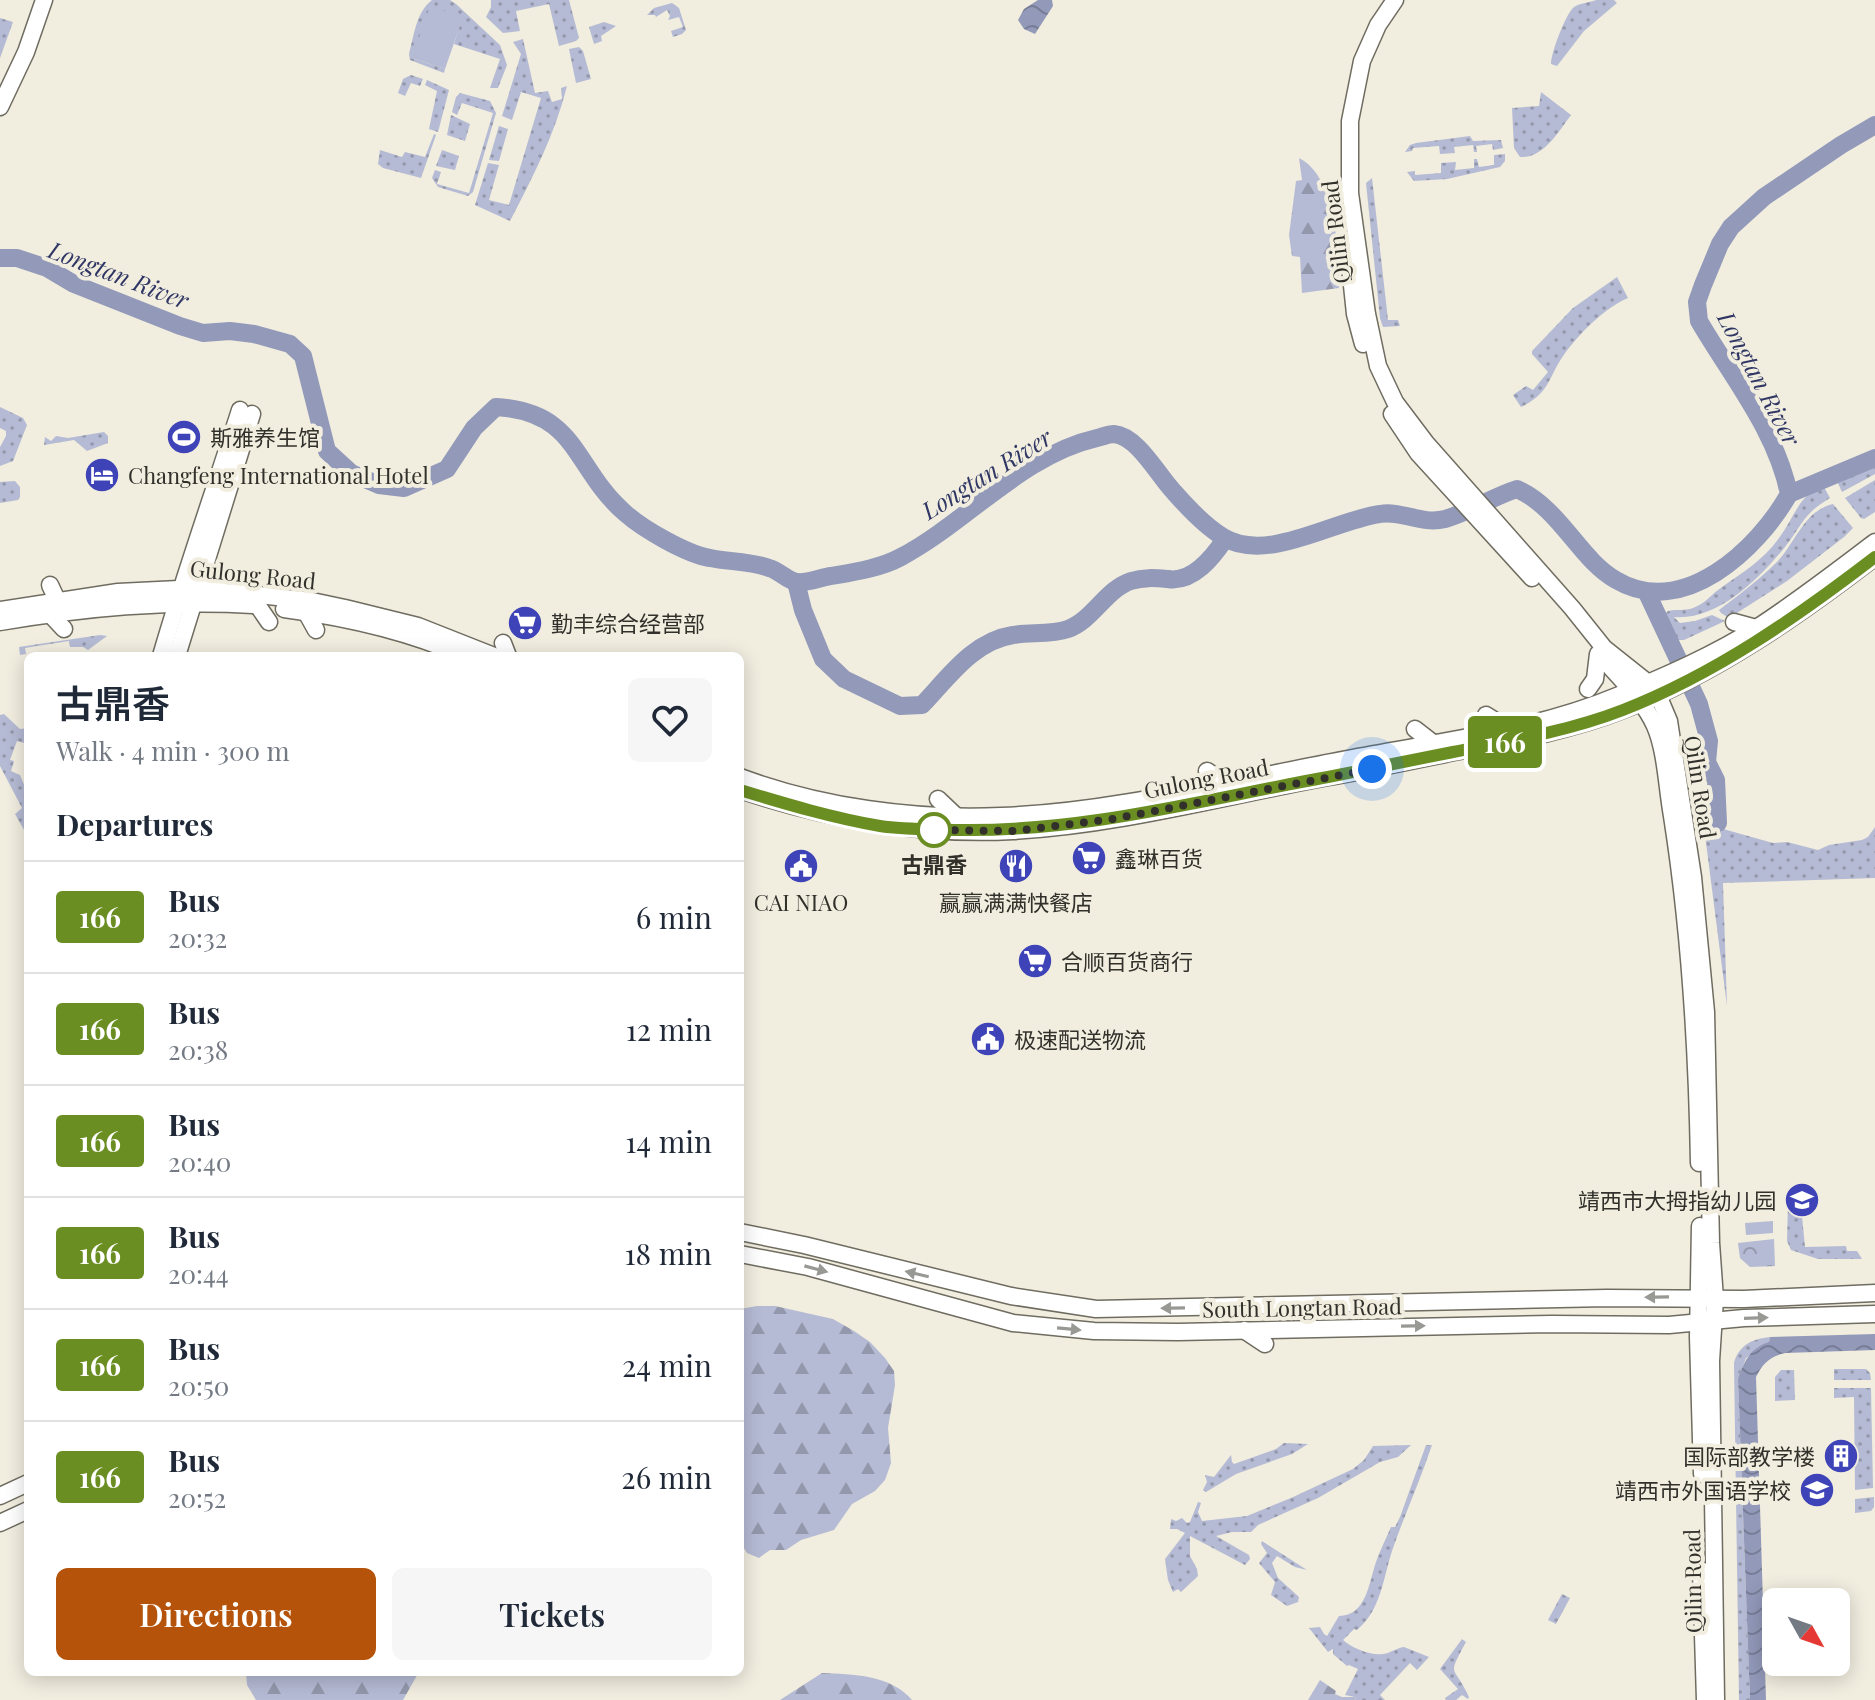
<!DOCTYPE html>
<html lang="en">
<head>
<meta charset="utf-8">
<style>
	:root { --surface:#fff; --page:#f6f6f7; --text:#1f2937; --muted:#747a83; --line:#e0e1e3; --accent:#b45309 }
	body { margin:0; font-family:"Playfair Display","Noto Sans SC",serif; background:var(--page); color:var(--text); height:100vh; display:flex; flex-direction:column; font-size:30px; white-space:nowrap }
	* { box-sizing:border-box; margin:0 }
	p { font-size:26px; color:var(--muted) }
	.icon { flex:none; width:44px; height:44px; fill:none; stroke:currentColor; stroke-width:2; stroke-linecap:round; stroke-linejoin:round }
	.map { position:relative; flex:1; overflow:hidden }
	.drawer { position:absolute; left:24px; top:652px; width:720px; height:1024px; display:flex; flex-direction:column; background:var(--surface); border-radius:12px; box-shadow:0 4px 20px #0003 }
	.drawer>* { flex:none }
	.badge { padding:0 16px; border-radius:6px; font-size:28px; line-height:52px }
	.needle { width:52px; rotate:130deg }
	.controls { position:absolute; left:1762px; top:1588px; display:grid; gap:16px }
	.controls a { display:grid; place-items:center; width:88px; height:88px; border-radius:12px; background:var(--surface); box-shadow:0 4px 20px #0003; font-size:40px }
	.you { position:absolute; width:40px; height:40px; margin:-20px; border:6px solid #fff; border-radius:50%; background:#1a73e8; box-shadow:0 0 0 12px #1a73e833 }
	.map>.badge { position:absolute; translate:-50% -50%; box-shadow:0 0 0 4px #fff }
	h2 { padding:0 32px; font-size:30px; line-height:72px }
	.round { display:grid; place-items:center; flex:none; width:84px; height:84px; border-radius:12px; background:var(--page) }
	.overview { display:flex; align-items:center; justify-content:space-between; height:136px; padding:0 32px }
	h1 { font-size:38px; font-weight:600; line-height:60px }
	.button { display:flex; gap:16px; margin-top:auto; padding:16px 32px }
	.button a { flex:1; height:92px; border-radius:12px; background:var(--accent); color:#fff; font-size:32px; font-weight:600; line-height:92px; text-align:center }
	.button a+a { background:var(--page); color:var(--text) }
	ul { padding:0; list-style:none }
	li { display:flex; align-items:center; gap:24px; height:112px; padding:0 32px; border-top:2px solid var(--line) }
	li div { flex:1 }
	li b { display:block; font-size:30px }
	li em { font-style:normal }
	li .badge { min-width:88px; font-weight:700; text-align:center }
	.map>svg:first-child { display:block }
	.grass { fill:url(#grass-dots) }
	.forest { fill:url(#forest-firs) }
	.park { fill:url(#park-crowns) }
	.pitch { fill:#b5bbd4 }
	.water { fill:url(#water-waves) }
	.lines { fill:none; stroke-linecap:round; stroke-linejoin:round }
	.river { stroke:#9299b9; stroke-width:18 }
	.major-casing { stroke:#6f6c60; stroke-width:19 }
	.major { stroke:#fff; stroke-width:16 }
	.oneway { fill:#989895 }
	.line-casing { stroke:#fff; stroke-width:18 }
	.line { stroke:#6b8e23; stroke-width:12 }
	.walk { stroke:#32302b; stroke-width:8; stroke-dasharray:0 14.4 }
	.stop-dot { fill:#fff; stroke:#6b8e23; stroke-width:4 }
	.labels { text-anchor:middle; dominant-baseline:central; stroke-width:8; stroke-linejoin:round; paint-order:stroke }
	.street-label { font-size:22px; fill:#32302b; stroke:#f1eddf }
	.poi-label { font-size:22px; fill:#32302b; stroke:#f1eddf; text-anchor:start }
	.stop-label { font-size:22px; font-weight:bold; fill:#32302b; stroke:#f1eddf }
	.water-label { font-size:24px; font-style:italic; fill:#303764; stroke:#f1eddf }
</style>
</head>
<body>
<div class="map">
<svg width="1875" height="1700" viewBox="0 0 1875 1700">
	<defs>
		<pattern id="grass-dots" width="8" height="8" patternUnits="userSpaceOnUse" patternTransform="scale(2)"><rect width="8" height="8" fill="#b5bbd4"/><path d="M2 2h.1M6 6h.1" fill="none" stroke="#9498ac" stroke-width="1.8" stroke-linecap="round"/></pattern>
		<pattern id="forest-firs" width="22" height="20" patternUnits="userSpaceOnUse" patternTransform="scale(2)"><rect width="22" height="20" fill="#b5bbd4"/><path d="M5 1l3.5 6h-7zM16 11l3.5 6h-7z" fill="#9498ac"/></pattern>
		<pattern id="park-crowns" width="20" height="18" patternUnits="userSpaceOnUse" patternTransform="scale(2)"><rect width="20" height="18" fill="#b5bbd4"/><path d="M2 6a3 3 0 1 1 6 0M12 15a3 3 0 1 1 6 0" fill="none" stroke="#9498ac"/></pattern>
		<pattern id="water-waves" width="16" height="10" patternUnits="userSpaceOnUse" patternTransform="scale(2)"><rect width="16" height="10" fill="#9299b9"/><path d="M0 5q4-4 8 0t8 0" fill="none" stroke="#787d97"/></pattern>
	</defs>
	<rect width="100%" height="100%" fill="#f1eddf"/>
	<g class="grass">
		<path d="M432,0h18l6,4 44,41 7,20 -9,23h-8l10,-29 -46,-15 8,-27 -50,41 33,11 -1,4 -34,-13 -1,-6c5,-18 7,-42 23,-54z"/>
		<polygon points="491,0 569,0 579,38 576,41 559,46 549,4 516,11 520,31 503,33 486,17 491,7"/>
		<path d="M1596,0h18l3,3 -33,28 -27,35 -6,-2c0,-11 13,-45 21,-55 5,-6 17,-6 24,-9z"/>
		<polygon points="672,3 679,8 686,30 682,34 673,37 671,31 683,27 679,17 668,20 670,16 667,10 656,17 655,15 647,15 654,8"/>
		<polygon points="0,18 13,22 0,58"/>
		<polygon points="604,22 616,26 601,36 602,41 594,44 589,27"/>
		<path d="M523,39l12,54 13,-2 4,11 10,-3 -1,-11 6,-2c-12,48 -34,91 -57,135l-35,-16 13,-42 11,2 -10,35 20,5 32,-107 -20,-6 -9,28 -10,-4 19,-62 -8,-12z"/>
		<polygon points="579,47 583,51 591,79 576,83 569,49"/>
		<polygon points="411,75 423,79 420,86 411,83 405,96 398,93 403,79"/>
		<polygon points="427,80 449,90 438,132 429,129 437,91 425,85"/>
		<path d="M1541,92l30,23c-12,16 -28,44 -51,42l-6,-9 -2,-40 27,-2z"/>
		<polygon points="460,93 490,101 496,113 473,192 468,196 438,187 432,178 435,170 441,172 437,184 469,193 493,113 462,103 457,115 452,112 456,97"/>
		<polygon points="451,115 470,124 465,141 447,135"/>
		<polygon points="499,126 508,129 499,161 489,160"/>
		<polygon points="434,134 436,135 421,178 383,168 378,164 380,150 402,157 405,152 425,157"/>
		<polygon points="1470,136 1473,141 1501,140 1503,148 1493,150 1492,144 1476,146 1477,152 1474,152 1473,145 1454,147 1455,153 1440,154 1439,146 1413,148 1412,151 1405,152 1410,145 1416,143"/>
		<polygon points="442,150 459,156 455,170 436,166"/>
		<polygon points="1505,154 1505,161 1500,167 1447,179 1414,181 1407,172 1415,171 1415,175 1441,173 1441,163 1456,162 1455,170 1474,168 1474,159 1477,159 1479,167 1494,165 1494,155"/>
		<polygon points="1372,178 1388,320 1398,320 1400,326 1383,327 1380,318 1366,183"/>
		<path d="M1617,277l11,21c-24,10 -49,36 -65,58 -15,22 -13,37 -42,51l-8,-12 13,-9 7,4 15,-18 -16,-18v-3l41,-43z"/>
		<polygon points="0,407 23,418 27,425 13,461 0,466 0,447 6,436 6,431 0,428"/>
		<polygon points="104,432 108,436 108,443 87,451 74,440 44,445 45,437 51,441 56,436 68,438"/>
		<polygon points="1875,464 1875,474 1842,492 1837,481"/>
		<polygon points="1875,480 1875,512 1864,519 1861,518 1845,498"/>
		<polygon points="15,481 20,487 20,497 18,500 0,503 0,482"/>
		<path d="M1821,486l3,1 6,11c-27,16 -27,26 -45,49 -26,32 -68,74 -111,70l6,6 15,-2 17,-6 13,6 -41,19h-8l-12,-25 4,-4c8,-2 17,0 25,-3 11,-4 16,-11 25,-18 22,-16 45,-29 61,-52 14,-18 20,-43 42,-52z"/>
		<path d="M1833,504l20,24 -9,9 -57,44 -58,37 -8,-5 -2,-3c21,-16 41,-31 59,-49 19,-21 26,-50 55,-57z"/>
		<polygon points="100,635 107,636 88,650 83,647 70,647 69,641 25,648 26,654 20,655 19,647"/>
		<polygon points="4,714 20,729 28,728 28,744 17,741 10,760 14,761 11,771 20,775 28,794 28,837 15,814 22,808 0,766 0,715"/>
		<polygon points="1709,825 1773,843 1787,842 1818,850 1829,845 1862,840 1868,837 1875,827 1875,878 1723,883 1727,1006 1704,827"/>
		<polygon points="1793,1199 1801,1206 1805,1247 1846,1246 1847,1251 1857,1251 1862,1259 1818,1259 1791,1250 1787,1241 1788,1205 1792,1205"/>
		<path d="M1770,1337l-1,6 -23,15 -8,21 12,321h-11l-5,-337c5,-18 18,-24 36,-26z"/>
		<polygon points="1834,1369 1866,1369 1870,1373 1871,1380 1834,1380"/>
		<polygon points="1781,1370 1794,1370 1795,1400 1775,1401 1775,1377"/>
		<polygon points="1834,1388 1871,1388 1873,1488 1855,1490 1854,1397 1834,1398"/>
		<polygon points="1284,1443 1308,1444 1292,1454 1236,1474 1206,1492 1203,1490 1207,1482 1205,1475 1214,1477 1231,1455 1232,1462 1234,1464 1276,1449"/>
		<polygon points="1411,1445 1398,1457 1380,1462 1318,1498 1258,1525 1251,1532 1232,1532 1216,1536 1249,1555 1250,1559 1245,1565 1190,1536 1190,1556 1197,1569 1198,1576 1181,1592 1178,1589 1173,1592 1168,1580 1165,1559 1185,1533 1177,1529 1170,1529 1171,1519 1176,1521 1182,1518 1187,1523 1190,1522 1198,1502 1201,1503 1198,1512 1202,1521 1247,1516 1291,1498 1353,1469 1364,1460 1373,1446"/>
		<path d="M1426,1445h6c-12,36 -28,71 -40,106 -9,28 -11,59 -35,79l-3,-1 -11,11c9,8 28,16 40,14 8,-1 13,-6 21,-7l25,10 -12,13 -7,-7 -30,32 5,5h-29l-1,-3 -10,-2 13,-26 -9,-4 -2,1 -14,-12v-5l-5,3 -19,-24 11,-1 4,7 3,2 12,-20c27,0 30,-33 37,-54 4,-12 10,-23 15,-35h4l5,-10z"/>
		<polygon points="1874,1497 1874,1507 1871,1511 1855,1513 1855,1499"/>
		<polygon points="1262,1541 1307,1570 1295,1567 1277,1556 1272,1563 1278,1578 1299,1597 1298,1602 1287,1606 1271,1595 1275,1582 1259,1563 1267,1553 1261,1544"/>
		<polygon points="1562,1594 1570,1598 1556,1624 1548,1620"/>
		<path d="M1462,1639l4,3c-20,37 -12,21 3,55l-1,2 -6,-4 -6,5h-10l-1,-2 13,-9 -18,-20z"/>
	</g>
	<g class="forest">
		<path d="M1299,158c37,18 40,93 40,130l-37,5 -2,-36 -8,-1 -3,-21 7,-54 6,-1z"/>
		<polygon points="757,1306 775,1306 833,1319 854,1331 870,1342 885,1358 894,1371 895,1385 888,1428 891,1463 885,1480 875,1491 852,1504 834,1530 801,1540 786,1550 770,1550 759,1558 747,1553 740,1542 740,1309"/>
		<polygon points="246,1672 419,1672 403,1700 256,1700 247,1685"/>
		<path d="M822,1673c31,1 69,2 90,27h-132z"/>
		<polygon points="1320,1680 1336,1691 1335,1694 1342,1697 1355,1697 1356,1700 1308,1700"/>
	</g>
	<polygon class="park" points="1774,1239 1775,1266 1750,1267 1740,1258 1738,1243"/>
	<g class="pitch">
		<polygon points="430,6 463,17 445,69 412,58"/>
		<polygon points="1773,1221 1773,1233 1746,1235 1745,1223"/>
	</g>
	<g class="water">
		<polygon points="1038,0 1052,0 1053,6 1035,34 1024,29 1018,20 1024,9"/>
		<path d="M1875,1334v16l-90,3c-16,4 -22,10 -29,24l10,323h-16l-12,-321c6,-17 12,-31 31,-37l1,-5z"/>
	</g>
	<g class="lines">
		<g class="river">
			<path d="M0,258h17l30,10 27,16 106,42 23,7 27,-2 24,3 36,10 13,12 24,95 24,22 28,12 25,3 43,-19 27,-41 22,-21c83,5 77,61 129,106 18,16 61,41 85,45 19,4 40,3 59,10 9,2 18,12 27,14 9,2 26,-5 35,-6 23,-4 50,-8 70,-19 66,-35 121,-102 196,-119 4,-1 12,-4 17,-4 24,2 45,43 60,58 14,16 31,34 49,45 44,27 111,-17 157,-23 22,-4 41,11 65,5 25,-7 47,-22 72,-30 44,20 62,70 99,91 67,40 142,-31 173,-86 -13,-64 -58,-118 -90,-173l-2,-19 6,-17 17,-41 11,-17 33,-30 77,-52 34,-20"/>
			<polyline points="1789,494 1875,458"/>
			<path d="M796,582l7,28 20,49 21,20 56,27 22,-1c26,-27 51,-64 91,-70 17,-3 38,0 55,-6 25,-9 38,-40 63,-48 13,-4 24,-3 37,-2 25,4 45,-22 57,-40"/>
			<polyline points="1647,593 1699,704 1709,741 1707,762 1716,780 1718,823"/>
		</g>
		<g class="major-casing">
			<g id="major">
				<polyline points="1395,0 1378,25 1362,61 1350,121 1350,193 1367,314 1378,366 1395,402 1426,443 1572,608 1604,648 1648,683 1658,695 1669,721 1693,877 1706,1012 1711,1243 1715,1299 1711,1361 1716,1700"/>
				<polyline points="0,107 26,52 44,0"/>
				<polyline points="1349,257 1355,314 1363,344"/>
				<polyline points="1392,414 1418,453 1532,578"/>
				<polyline points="50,585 57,600"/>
				<polyline points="258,606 269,622"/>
				<path d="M284,609c60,8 124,22 180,47"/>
				<polyline points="0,610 118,592 199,588 312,601 345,608 418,626 494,656"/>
				<polyline points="306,612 316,630"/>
				<polyline points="50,614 64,629"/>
				<path d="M0,622c85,-14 167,-22 253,-17"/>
				<polyline points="1734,622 1756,628"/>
				<polyline points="503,643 508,656"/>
				<path d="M161,656c24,-83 53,-164 79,-246"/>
				<polyline points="177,656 252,414"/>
				<path d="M1603,659c18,20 41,42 52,67 11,25 12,63 17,90 18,115 25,230 27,347"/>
				<polyline points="1588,689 1595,679 1598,654"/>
				<polyline points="1486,715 1507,728"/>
				<polyline points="1415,729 1433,743"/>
				<polyline points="1207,771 1225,783"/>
				<path d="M740,777c81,30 175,43 261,39 117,-4 232,-36 346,-57 88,-17 186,-28 270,-63 48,-20 97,-41 141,-69 40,-26 79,-56 117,-85"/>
				<path d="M740,790c88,29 180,46 273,41 107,-6 211,-35 316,-54 45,-8 90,-18 136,-27 53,-10 107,-20 158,-40 92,-36 174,-93 252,-153"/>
				<polyline points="938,799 957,817"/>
				<polyline points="1700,1226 1698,1337 1702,1474"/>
				<polyline points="740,1232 804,1245 1011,1296 1096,1309 1607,1298 1744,1299 1875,1293"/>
				<polyline points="740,1254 808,1267 1013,1323 1094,1331 1178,1332 1552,1324 1669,1325 1744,1318 1875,1314"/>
				<polyline points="1244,1330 1265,1344"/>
				<polyline points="0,1496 28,1483"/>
				<polyline points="0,1523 28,1510"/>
				<polyline points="1701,1570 1705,1700"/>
			</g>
		</g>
		<use href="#major" class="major"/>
	</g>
	<defs><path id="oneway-solid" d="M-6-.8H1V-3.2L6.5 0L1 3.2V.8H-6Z" transform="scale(2)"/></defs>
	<g class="oneway">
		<use href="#oneway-solid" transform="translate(816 1269) rotate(15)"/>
		<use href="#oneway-solid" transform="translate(917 1274) rotate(-167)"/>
		<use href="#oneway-solid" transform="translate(1657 1297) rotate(179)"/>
		<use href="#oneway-solid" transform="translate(1173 1308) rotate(179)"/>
		<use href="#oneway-solid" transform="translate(1756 1318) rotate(-2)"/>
		<use href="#oneway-solid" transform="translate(1413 1326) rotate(-1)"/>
		<use href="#oneway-solid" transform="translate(1069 1329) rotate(5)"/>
	</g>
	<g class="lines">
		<g class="line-casing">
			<path id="line" d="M740,790c46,14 93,28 140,36 26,4 53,3 79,4 126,2 246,-31 369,-53 42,-8 83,-17 125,-25 57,-11 116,-21 170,-42 92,-36 174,-93 252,-153"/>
		</g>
		<use href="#line" class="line"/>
		<polyline class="walk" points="934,830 930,830 1014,831 1113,819 1372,769"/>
	</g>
	<defs>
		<g id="stadium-disc" transform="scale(1.8)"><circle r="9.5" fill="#3e43b7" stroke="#f1eddf"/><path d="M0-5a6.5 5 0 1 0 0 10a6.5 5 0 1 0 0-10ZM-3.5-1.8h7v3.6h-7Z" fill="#fff"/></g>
		<g id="hotel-disc" transform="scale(1.8)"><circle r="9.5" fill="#3e43b7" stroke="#f1eddf"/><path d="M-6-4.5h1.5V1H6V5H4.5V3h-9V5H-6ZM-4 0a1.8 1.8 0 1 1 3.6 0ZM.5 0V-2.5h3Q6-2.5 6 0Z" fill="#fff"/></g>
		<g id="supermarket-disc" transform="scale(1.8)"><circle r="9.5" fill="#3e43b7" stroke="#f1eddf"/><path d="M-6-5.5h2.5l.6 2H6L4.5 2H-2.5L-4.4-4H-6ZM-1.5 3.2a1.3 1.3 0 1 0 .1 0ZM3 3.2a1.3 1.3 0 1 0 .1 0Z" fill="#fff"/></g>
		<g id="civic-disc" transform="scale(1.8)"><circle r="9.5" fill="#3e43b7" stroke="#f1eddf"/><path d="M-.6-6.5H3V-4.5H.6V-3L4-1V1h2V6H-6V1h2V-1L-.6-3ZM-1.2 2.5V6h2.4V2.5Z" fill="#fff"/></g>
		<g id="restaurant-disc" transform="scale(1.8)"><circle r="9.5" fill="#3e43b7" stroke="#f1eddf"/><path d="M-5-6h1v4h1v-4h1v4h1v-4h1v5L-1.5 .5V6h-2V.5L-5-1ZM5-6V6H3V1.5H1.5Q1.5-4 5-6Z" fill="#fff"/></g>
		<g id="school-disc" transform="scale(1.8)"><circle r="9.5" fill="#3e43b7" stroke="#f1eddf"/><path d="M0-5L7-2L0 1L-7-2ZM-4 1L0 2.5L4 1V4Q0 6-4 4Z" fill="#fff"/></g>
		<g id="building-disc" transform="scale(1.8)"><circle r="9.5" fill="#3e43b7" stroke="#f1eddf"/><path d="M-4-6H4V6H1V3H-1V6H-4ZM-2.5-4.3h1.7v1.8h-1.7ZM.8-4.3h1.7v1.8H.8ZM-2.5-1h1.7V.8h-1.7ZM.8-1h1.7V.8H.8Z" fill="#fff"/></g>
	</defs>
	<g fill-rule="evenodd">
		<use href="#stadium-disc" x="184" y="437"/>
		<use href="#hotel-disc" x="102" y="475"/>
		<use href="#supermarket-disc" x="525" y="623"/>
		<use href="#supermarket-disc" x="1089" y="858"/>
		<use href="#civic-disc" x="801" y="866"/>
		<use href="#restaurant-disc" x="1016" y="866"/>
		<use href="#supermarket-disc" x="1035" y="961"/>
		<use href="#civic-disc" x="988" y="1039"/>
		<use href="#school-disc" x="1802" y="1200"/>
		<use href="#building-disc" x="1841" y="1456"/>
		<use href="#school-disc" x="1817" y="1490"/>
	</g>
	<circle class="stop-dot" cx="934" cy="830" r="16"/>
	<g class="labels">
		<g class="street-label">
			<text transform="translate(1335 232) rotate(-97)">Qilin Road</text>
			<text transform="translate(253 574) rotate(6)">Gulong Road</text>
			<text transform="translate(1206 778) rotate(-11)">Gulong Road</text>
			<text transform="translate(1701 787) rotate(81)">Qilin Road</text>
			<text transform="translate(1302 1307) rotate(-1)">South Longtan Road</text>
			<text transform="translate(1692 1581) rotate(-91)">Qilin Road</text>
		</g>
		<g class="poi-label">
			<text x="210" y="437">斯雅养生馆</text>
			<text x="128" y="475">Changfeng International Hotel</text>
			<text x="551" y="623">勤丰综合经营部</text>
			<text x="1115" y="858">鑫琳百货</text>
			<text x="801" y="902" text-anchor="middle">CAI NIAO</text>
			<text x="1016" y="902" text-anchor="middle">赢赢满满快餐店</text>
			<text x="1061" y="961">合顺百货商行</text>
			<text x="1014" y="1039">极速配送物流</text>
			<text x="1776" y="1200" text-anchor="end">靖西市大拇指幼儿园</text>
			<text x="1815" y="1456" text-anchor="end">国际部教学楼</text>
			<text x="1791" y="1490" text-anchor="end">靖西市外国语学校</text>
		</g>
		<g class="stop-label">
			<text x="934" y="864">古鼎香</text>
		</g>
		<g class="water-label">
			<text transform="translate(119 274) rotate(21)">Longtan River</text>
			<text transform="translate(1760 378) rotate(62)">Longtan River</text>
			<text transform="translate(986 473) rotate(-32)">Longtan River</text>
		</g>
	</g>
</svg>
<div class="controls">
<a><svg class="needle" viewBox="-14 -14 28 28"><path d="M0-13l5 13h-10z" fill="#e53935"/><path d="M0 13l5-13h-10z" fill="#747a83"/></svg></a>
</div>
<div class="you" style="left:1372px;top:769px"></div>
<b class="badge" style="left:1505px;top:742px;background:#6b8e23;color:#fff">166</b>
<section class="drawer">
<div class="overview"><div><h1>古鼎香</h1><p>Walk · 4 min · 300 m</p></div><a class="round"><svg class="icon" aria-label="heart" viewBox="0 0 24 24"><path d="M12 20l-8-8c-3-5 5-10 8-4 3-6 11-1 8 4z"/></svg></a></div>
<h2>Departures</h2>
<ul>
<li><span class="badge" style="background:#6b8e23;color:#fff">166</span><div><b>Bus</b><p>20:32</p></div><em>6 min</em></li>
<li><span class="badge" style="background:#6b8e23;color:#fff">166</span><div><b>Bus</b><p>20:38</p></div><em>12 min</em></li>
<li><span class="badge" style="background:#6b8e23;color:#fff">166</span><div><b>Bus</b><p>20:40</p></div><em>14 min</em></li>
<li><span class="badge" style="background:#6b8e23;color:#fff">166</span><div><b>Bus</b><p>20:44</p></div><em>18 min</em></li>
<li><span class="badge" style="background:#6b8e23;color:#fff">166</span><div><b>Bus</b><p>20:50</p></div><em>24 min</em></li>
<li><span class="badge" style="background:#6b8e23;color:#fff">166</span><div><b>Bus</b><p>20:52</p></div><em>26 min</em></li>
</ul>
<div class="button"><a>Directions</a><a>Tickets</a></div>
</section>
</div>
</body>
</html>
